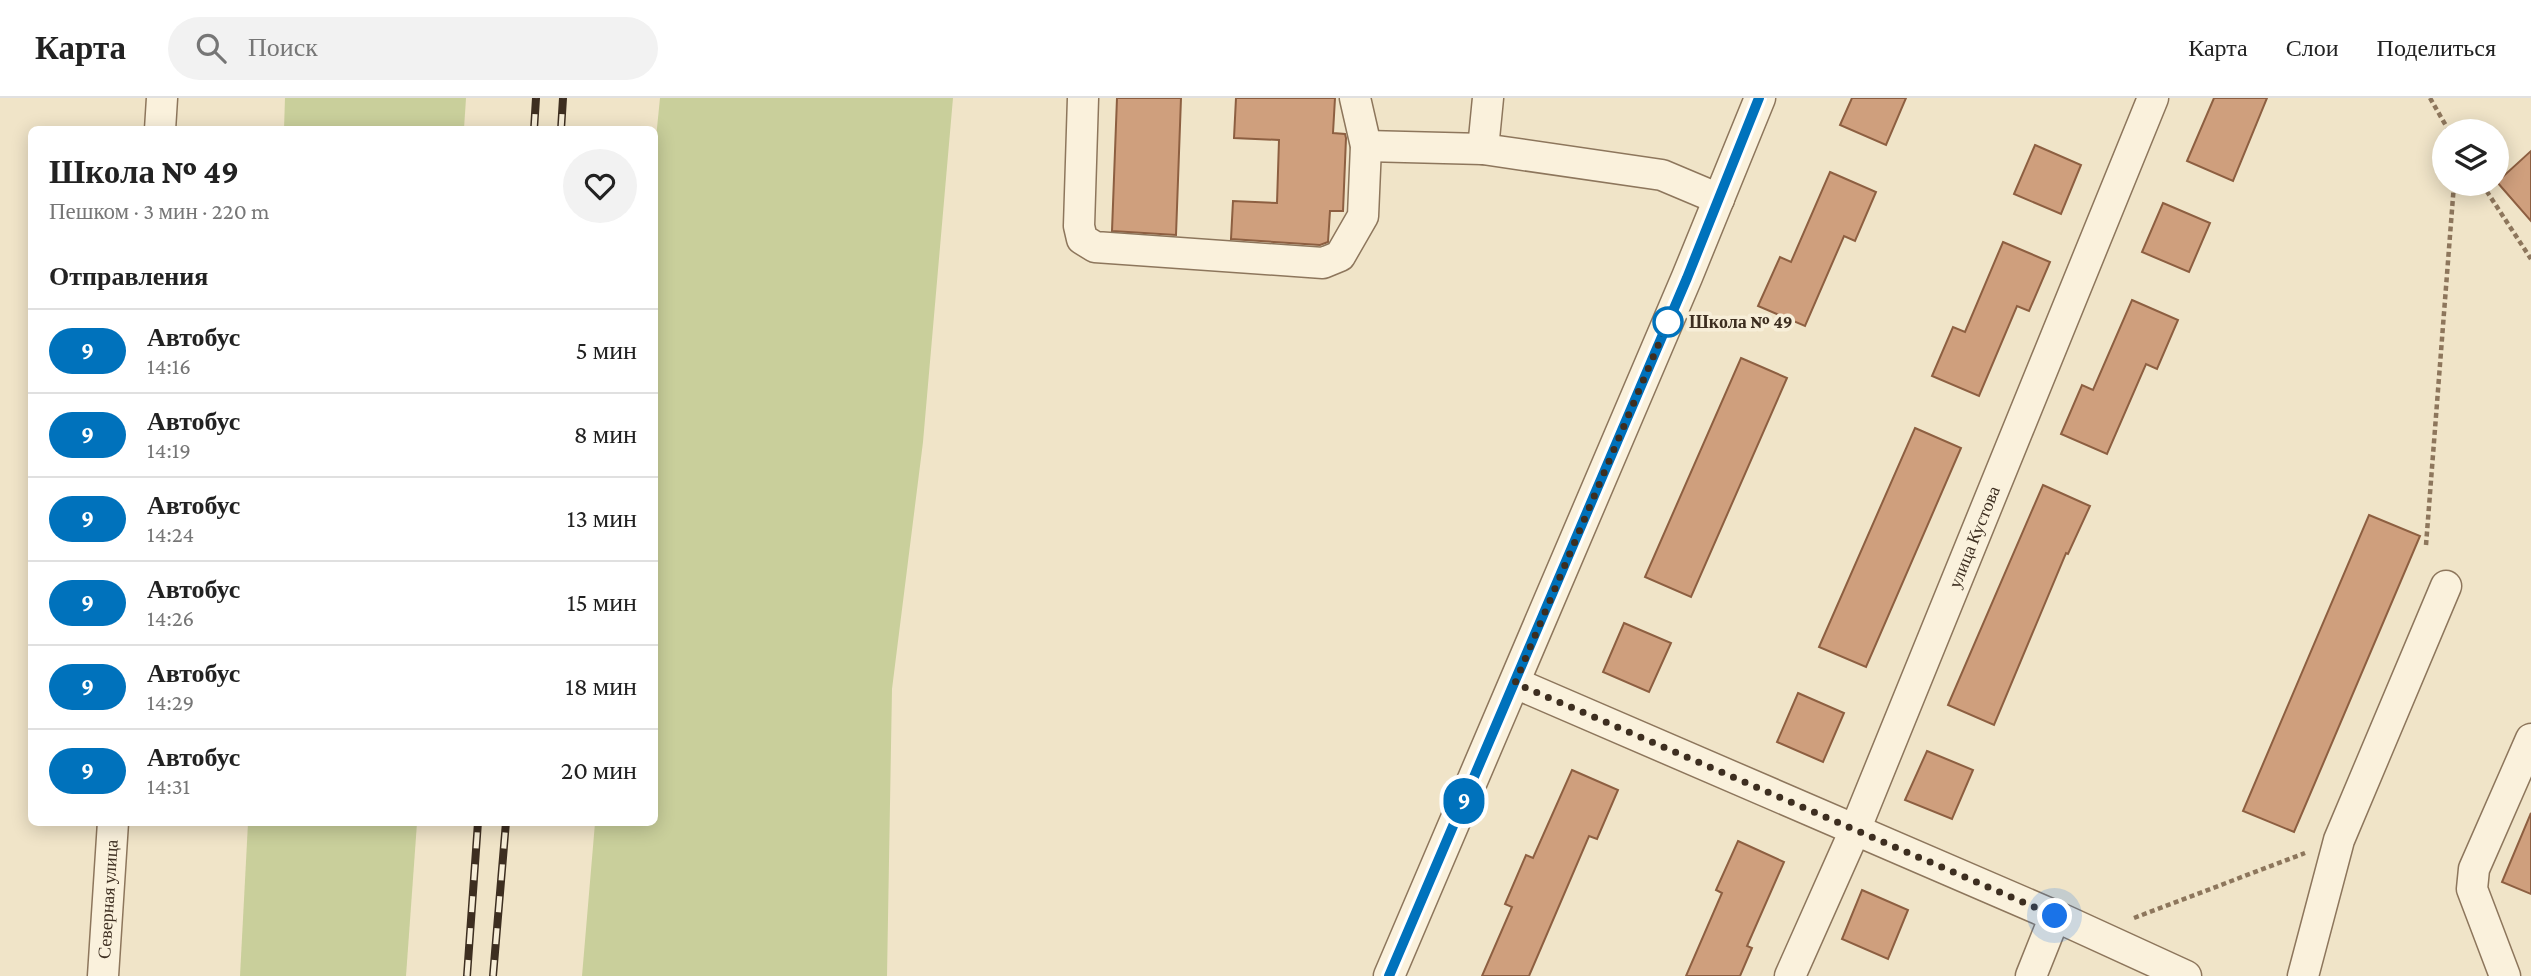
<!DOCTYPE html>
<html lang="ru">
<head>
<meta charset="utf-8">
<style>
	:root { --surface:#fff; --page:#f2f2f2; --text:#222; --muted:#767676; --line:#e0e0e0 }
	body { margin:0; font-family:"Crimson Pro",serif; background:var(--page); color:var(--text); height:100vh; display:flex; flex-direction:column; font-size:26px; white-space:nowrap }
	* { box-sizing:border-box; margin:0 }
	p { font-size:23px; color:var(--muted) }
	.icon { flex:none; width:38px; height:38px; fill:none; stroke:currentColor; stroke-width:2; stroke-linecap:round; stroke-linejoin:round }
	.map { position:relative; flex:1; overflow:hidden }
	.side { position:absolute; left:28px; top:28px; width:630px; height:700px; display:flex; flex-direction:column; background:var(--surface); border-radius:10px; box-shadow:0 4px 18px #0003 }
	.side>* { flex:none }
	.badge { padding:0 14px; border-radius:23px; font-size:24px; line-height:46px }
	.tools { position:absolute; left:2432px; top:21px; display:grid; gap:14px }
	.tools a { display:grid; place-items:center; width:77px; height:77px; border-radius:50%; background:var(--surface); box-shadow:0 4px 18px #0003; font-size:35px }
	.you { position:absolute; width:35px; height:35px; margin:-18px; border:5px solid #fff; border-radius:50%; background:#1a73e8; box-shadow:0 0 0 10px #1a73e833 }
	.map>.badge { position:absolute; translate:-50% -50%; box-shadow:0 0 0 4px #fff }
	h2 { padding:0 21px; font-size:26px; line-height:63px }
	.round { display:grid; place-items:center; flex:none; width:74px; height:74px; border-radius:37px; background:var(--page) }
	.summary { display:flex; align-items:center; justify-content:space-between; height:119px; padding:0 21px }
	h1 { font-size:33px; font-weight:700; line-height:52px }
	ul { padding:0; list-style:none }
	li { display:flex; align-items:center; gap:21px; height:84px; padding:0 21px; border-top:2px solid var(--line) }
	li div { flex:1 }
	li b { display:block; font-size:26px }
	li em { font-style:normal }
	li .badge { min-width:77px; font-weight:700; text-align:center }
	header { display:flex; align-items:center; gap:42px; box-sizing:border-box; height:98px; padding:0 35px; background:var(--surface); border-bottom:2px solid var(--line) }
	header strong { font-size:33px }
	nav { display:flex; gap:38px; margin-inline-start:auto; font-size:24px }
	.search { width:490px; height:63px; background:var(--page); display:flex; align-items:center; gap:18px; box-sizing:border-box; padding:0 24px; border-radius:38px; color:var(--muted); font-size:26px }
	.map>svg:first-child { display:block }
	.green { fill:#c9cf9b }
	.building { fill:#cf9f7d; stroke:#8d5f41; stroke-width:2 }
	.lines { fill:none; stroke-linecap:round; stroke-linejoin:round }
	.minor-casing { stroke:#8d765c; stroke-width:33 }
	.path { stroke:#8d765c; stroke-width:4.5; stroke-dasharray:5 3.5; stroke-linecap:butt }
	.minor { stroke:#faf1dc; stroke-width:30 }
	.rail-casing { stroke:#3d2e20; stroke-width:8 }
	.rail { stroke:#f7eed8; stroke-width:5; stroke-dasharray:16; stroke-linecap:butt }
	.line-casing { stroke:#fff; stroke-width:16 }
	.line { stroke:#0072bc; stroke-width:10 }
	.walk { stroke:#3d2e20; stroke-width:7; stroke-dasharray:0 12.6 }
	.stop-dot { fill:#fff; stroke:#0072bc; stroke-width:3.5 }
	.labels { text-anchor:middle; dominant-baseline:central; stroke-width:7; stroke-linejoin:round; paint-order:stroke }
	.stop-label { font-size:18px; font-weight:bold; fill:#3d2e20; stroke:#f7eed8; text-anchor:start }
	.street-label { font-size:18px; fill:#3d2e20; stroke:#f7eed8 }
</style>
</head>
<body>
<header>
<strong>Карта</strong>
<div class="search"><svg class="icon" aria-label="search" viewBox="0 0 24 24"><circle cx="10" cy="10" r="6"/><path d="M15 15l6 6"/></svg>Поиск</div>
<nav><a>Карта</a><a>Слои</a><a>Поделиться</a></nav>
</header>
<div class="map">
<svg width="2531" height="878" viewBox="0 0 2531 878">
	<rect width="100%" height="100%" fill="#f0e4c8"/>
	<g class="green">
		<polygon points="285,0 466,0 464,31 284,31"/>
		<polygon points="660,0 953,0 923,344 892,591 887,878 582,878 595,725 654,724 654,60"/>
		<polygon points="248,725 417,725 406,878 240,878"/>
	</g>
	<g class="building">
		<polygon points="1117,0 1181,0 1176,137 1112,133"/>
		<polygon points="1236,0 1335,0 1333,35 1345,36 1346,40 1343,113 1330,113 1328,144 1320,147 1231,141 1233,103 1277,105 1279,42 1234,40"/>
		<polygon points="1852,0 1906,0 1886,47 1840,27"/>
		<polygon points="2214,0 2267,0 2233,83 2187,63"/>
		<polygon points="2035,47 2081,67 2061,116 2014,96"/>
		<polygon points="2531,53 2531,123 2497,84"/>
		<polygon points="1830,74 1876,94 1855,143 1844,138 1805,228 1758,208 1780,159 1791,164"/>
		<polygon points="2163,105 2210,125 2189,174 2142,154"/>
		<polygon points="2003,144 2050,164 2029,213 2017,208 1979,298 1932,278 1953,229 1965,234"/>
		<polygon points="2132,202 2178,222 2157,271 2146,266 2107,356 2061,336 2082,287 2093,292"/>
		<polygon points="1741,260 1787,280 1691,499 1645,479"/>
		<polygon points="1915,330 1961,350 1866,569 1819,549"/>
		<polygon points="2043,387 2090,408 2068,456 2066,455 1994,627 1948,607"/>
		<polygon points="2369,417 2420,438 2294,734 2243,713"/>
		<polygon points="1624,525 1671,545 1649,594 1603,574"/>
		<polygon points="1798,595 1844,615 1823,664 1777,644"/>
		<polygon points="1927,653 1973,672 1952,721 1905,702"/>
		<polygon points="1572,672 1618,692 1597,741 1589,738 1529,878 1482,878 1512,809 1505,806 1526,757 1533,760"/>
		<polygon points="2531,715 2531,796 2502,784"/>
		<polygon points="1738,743 1784,764 1747,848 1752,850 1740,878 1686,878 1722,795 1716,792"/>
		<polygon points="1862,792 1908,812 1888,861 1842,841"/>
	</g>
	<g class="lines">
		<g class="minor-casing">
			<g id="minor">
				<polyline points="1083,0 1079,128 1082,141 1095,149 1323,165 1340,158 1363,118 1366,48 1355,0"/>
				<polyline points="1488,0 1483,51 1662,77 1719,101"/>
				<polyline points="160,32 162,0"/>
				<polyline points="1366,48 1483,51"/>
				<polyline points="1515,585 2055,818 2186,878"/>
				<path id="s1" d="M103,878l10,-154"/>
				<polyline points="1389,878 1687,179 1760,0"/>
				<path id="s2" d="M1790,878l65,-146 298,-732"/>
				<polyline points="2031,878 2055,818"/>
				<polyline points="2303,878 2339,742 2446,488"/>
				<polyline points="2505,878 2472,791 2474,771 2531,641"/>
			</g>
		</g>
		<g class="path">
			<polyline points="2430,0 2449,33"/>
			<polyline points="2482,86 2531,161"/>
			<polyline points="2426,447 2454,86"/>
			<polyline points="2134,820 2305,755"/>
		</g>
		<use href="#minor" class="minor"/>
		<g class="rail-casing">
			<g id="rail">
				<polyline points="534,32 536,0"/>
				<polyline points="561,32 563,0"/>
				<polyline points="467,878 478,724"/>
				<polyline points="493,878 506,724"/>
			</g>
		</g>
		<use href="#rail" class="rail"/>
	</g>
	<g class="lines">
		<g class="line-casing">
			<polyline id="line" points="1389,878 1687,180 1759,0"/>
		</g>
		<use href="#line" class="line"/>
		<polyline class="walk" points="1668,224 1515,585 2055,818"/>
	</g>
	<circle class="stop-dot" cx="1668" cy="224" r="14"/>
	<g class="labels">
		<g class="stop-label">
			<text x="1689" y="224">Школа № 49</text>
		</g>
		<g class="street-label">
			<text stroke="none"><textPath href="#s2" startOffset="476">улица Кустова</textPath></text>
			<text stroke="none"><textPath href="#s1" startOffset="77">Северная улица</textPath></text>
		</g>
	</g>
</svg>
<div class="tools">
<a><svg class="icon" aria-label="layers" viewBox="0 0 24 24"><path d="M12 4l9 5-9 5-9-5zM3 14l9 5 9-5"/></svg></a>
</div>
<div class="you" style="left:2055px;top:818px"></div>
<b class="badge" style="left:1464px;top:703px;background:#0072bc;color:#fff">9</b>
<section class="side">
<div class="summary"><div><h1>Школа № 49</h1><p>Пешком · 3 мин · 220 m</p></div><a class="round"><svg class="icon" aria-label="heart" viewBox="0 0 24 24"><path d="M12 20l-8-8c-3-5 5-10 8-4 3-6 11-1 8 4z"/></svg></a></div>
<h2>Отправления</h2>
<ul>
<li><span class="badge" style="background:#0072bc;color:#fff">9</span><div><b>Автобус</b><p>14:16</p></div><em>5 мин</em></li>
<li><span class="badge" style="background:#0072bc;color:#fff">9</span><div><b>Автобус</b><p>14:19</p></div><em>8 мин</em></li>
<li><span class="badge" style="background:#0072bc;color:#fff">9</span><div><b>Автобус</b><p>14:24</p></div><em>13 мин</em></li>
<li><span class="badge" style="background:#0072bc;color:#fff">9</span><div><b>Автобус</b><p>14:26</p></div><em>15 мин</em></li>
<li><span class="badge" style="background:#0072bc;color:#fff">9</span><div><b>Автобус</b><p>14:29</p></div><em>18 мин</em></li>
<li><span class="badge" style="background:#0072bc;color:#fff">9</span><div><b>Автобус</b><p>14:31</p></div><em>20 мин</em></li>
</ul>
</section>
</div>
</body>
</html>
